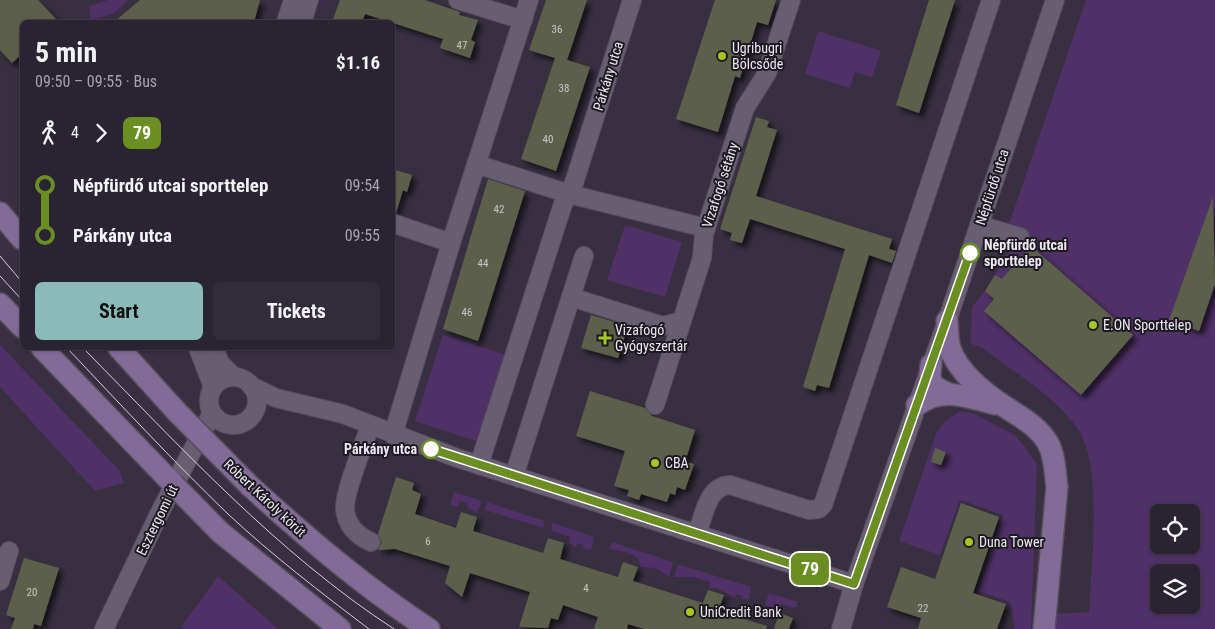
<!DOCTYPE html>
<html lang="en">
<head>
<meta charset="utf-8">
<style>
	:root { --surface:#2a2331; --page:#322b39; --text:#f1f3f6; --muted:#a5a4ab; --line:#46404d; --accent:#8bbbb9 }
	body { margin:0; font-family:"Roboto Condensed",sans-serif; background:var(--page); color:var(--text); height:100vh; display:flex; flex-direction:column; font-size:19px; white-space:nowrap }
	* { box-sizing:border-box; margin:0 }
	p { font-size:16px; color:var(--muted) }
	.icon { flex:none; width:28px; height:28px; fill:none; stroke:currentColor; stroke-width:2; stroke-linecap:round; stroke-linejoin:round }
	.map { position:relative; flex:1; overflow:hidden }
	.panel { position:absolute; left:20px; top:20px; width:375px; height:330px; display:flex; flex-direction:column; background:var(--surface); border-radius:8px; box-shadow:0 1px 4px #0004,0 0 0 1px var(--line) }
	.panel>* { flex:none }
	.badge { padding:0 10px; border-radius:8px; font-size:18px; line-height:32px }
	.controls { position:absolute; left:1150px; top:504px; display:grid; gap:10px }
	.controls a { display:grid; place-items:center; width:50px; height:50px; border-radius:8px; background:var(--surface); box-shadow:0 1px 4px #0004,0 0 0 1px var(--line); font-size:25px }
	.map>.badge { position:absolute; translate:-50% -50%; box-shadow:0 0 0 2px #fff }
	.legs { display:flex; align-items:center; gap:8px; height:55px; padding:0 15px; font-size:16px }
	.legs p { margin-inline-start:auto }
	.head { display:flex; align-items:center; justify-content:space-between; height:85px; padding:0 15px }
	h1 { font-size:28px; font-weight:700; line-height:38px }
	.cta { display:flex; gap:10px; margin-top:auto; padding:10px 15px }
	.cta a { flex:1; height:58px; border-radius:8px; background:var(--accent); color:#111; font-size:20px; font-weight:700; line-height:58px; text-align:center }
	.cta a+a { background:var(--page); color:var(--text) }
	ul { padding:0 15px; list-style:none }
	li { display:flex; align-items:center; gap:18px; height:50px; font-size:19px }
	li i { display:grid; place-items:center; width:8px; height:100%; margin:0 6px; background:currentColor }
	li i::after { content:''; width:12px; height:12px; margin:-6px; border:4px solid; border-radius:50%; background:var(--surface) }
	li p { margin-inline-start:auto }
	li:first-child i { background:linear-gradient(#0000 50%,currentColor 0) }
	li:last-child i { background:linear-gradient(currentColor 50%,#0000 0) }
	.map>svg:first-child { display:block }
	.green { fill:#4f3067; fill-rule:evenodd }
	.building { fill:#5b614c; filter:url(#shadow) }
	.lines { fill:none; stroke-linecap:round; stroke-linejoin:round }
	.minor-casing { stroke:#554d5c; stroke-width:20 }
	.major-casing { stroke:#554d5c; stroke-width:24 }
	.minor { stroke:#685e72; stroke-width:18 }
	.major { stroke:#826b96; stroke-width:21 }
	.tram { stroke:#d6d0dc; stroke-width:1 }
	.major-bridge-casing { stroke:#554d5c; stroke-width:24; stroke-linecap:butt }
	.major-bridge { stroke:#826b96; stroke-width:21 }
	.line-1-casing { stroke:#fff; stroke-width:11 }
	.line-1 { stroke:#6b8e23; stroke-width:8 }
	.poi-dot { fill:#a6c821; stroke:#1d1921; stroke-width:2 }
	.stop-1-dot { fill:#fff; stroke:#6b8e23; stroke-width:2.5 }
	.labels { text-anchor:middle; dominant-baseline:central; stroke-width:4; stroke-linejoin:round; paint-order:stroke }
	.number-label { font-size:11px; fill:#c8c6c9 }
	.poi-label { font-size:14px; fill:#ede7f3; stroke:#1d1921; text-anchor:start }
	.street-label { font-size:14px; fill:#ede7f3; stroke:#1d1921 }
	.stop-label { font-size:14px; font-weight:bold; fill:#ede7f3; stroke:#1d1921; text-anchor:start }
</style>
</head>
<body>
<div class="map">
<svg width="1215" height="629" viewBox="0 0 1215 629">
	<defs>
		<filter id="shadow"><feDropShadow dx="4.5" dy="4.5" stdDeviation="2.5" flood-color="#0009"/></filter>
	</defs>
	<rect width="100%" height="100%" fill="#382f41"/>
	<g class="green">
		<polygon points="108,0 128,0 115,12 91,22 89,6"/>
		<path d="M1086,0h129v629h-160l1,-15 33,-2c2,-47 14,-142 -10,-181 -22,-34 -64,-58 -95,-82l-14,-6 2,-36 13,-16 38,-62 -14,-5zM1159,512h32v33h-32zM1159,572h32v33h-32z"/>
		<polygon points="818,31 881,51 872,77 855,72 850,88 805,74"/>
		<polygon points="625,225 682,242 665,297 607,280"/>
		<polygon points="443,335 507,355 479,442 415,421"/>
		<polygon points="0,345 119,470 124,483 95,491 0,387"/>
		<polygon points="960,411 975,414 1016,436 1037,464 1031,629 1015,629 1010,602 978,591 1003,515 960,500 940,555 899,541 936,434 944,422"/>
		<polygon points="454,492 482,501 477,513 468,508 467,503 460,501 458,507 450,505"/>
		<polygon points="487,502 545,521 543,528 485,510"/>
		<polygon points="553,523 594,537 591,550 583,548 583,545 578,543 576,547 569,543 570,537 551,530"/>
		<polygon points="612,542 673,562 669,577 656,568 641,567 638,558 626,552 609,549"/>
		<polygon points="678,564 751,587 749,599 742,599 742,596 736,594 735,598 716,588 709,588 710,582 693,577 674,577"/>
		<polygon points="218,576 278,629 185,629 181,627"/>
		<polygon points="769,593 798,602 795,608 781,604 778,609 765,605"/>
	</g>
	<g class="building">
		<polygon points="0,0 38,0 59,22 22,22 22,54 12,63 0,50"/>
		<polygon points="140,0 260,0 254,22 114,22"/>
		<polygon points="340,0 425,0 460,12 459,15 478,20 471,40 475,42 470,58 440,48 443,39 365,14 362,22 332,22"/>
		<polygon points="546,0 587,0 567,60 590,67 556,171 521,159 555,58 529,50"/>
		<polygon points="715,0 776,0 768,25 757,22 740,78 735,76 718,132 676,119"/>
		<polygon points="929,0 955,0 919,113 896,105"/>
		<polygon points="756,117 769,121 767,127 777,130 756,196 892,239 889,249 896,251 892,263 869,255 829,388 817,385 815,391 803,387 845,249 750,219 742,243 730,240 732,233 720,229"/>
		<polygon points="392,169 412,175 407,192 403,190 396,213 392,213"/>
		<polygon points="488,179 525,191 478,341 443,329"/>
		<polygon points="1213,197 1215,284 1199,331 1169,320"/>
		<polygon points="1031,246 1133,335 1081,395 984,311 994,299 985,291 995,275 1002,279"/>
		<polygon points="591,315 628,326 618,358 581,348"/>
		<polygon points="590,391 645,408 652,416 695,430 685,462 694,464 685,490 677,487 675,495 670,493 667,502 641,494 639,500 627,496 629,490 614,486 625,451 576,436"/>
		<polygon points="935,448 946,452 941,465 931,462"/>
		<polygon points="396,477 414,483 412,490 421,494 415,514 456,528 461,512 477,517 473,531 543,553 548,538 564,543 560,559 618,577 623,562 638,567 633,581 703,603 708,590 724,595 718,611 767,626 766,629 644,629 628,624 627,629 594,629 598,617 563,605 558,620 551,618 548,628 519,627 530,592 470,573 462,597 445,583 450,566 395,549 378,550 382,542 378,534"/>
		<polygon points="961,503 999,517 973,593 1006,604 997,629 918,629 921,618 887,607 901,567 935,579"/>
		<polygon points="24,558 59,568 41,626 34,624 33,629 11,629 15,618 6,615"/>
		<polygon points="779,613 793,618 789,629 774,629"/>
	</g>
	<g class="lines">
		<g class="minor-casing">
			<g id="minor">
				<polyline points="458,0 523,20"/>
				<polyline points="286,22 293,0"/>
				<polyline points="302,22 309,0"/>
				<polyline points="476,164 569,194 706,228"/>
				<polyline points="392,223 451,243"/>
				<polyline points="979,225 1020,237"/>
				<polyline points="571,297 663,326 682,321"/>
				<polyline points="198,348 213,387"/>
				<polyline points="214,348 220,363 233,376"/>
				<circle cx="233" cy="401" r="24"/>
				<polyline points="251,386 276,398 343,414 457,458 854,584"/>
				<polyline points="655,405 702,258 704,234 745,108 767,73 791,0"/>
				<path d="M370,426c-6,18 -25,64 -25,81 0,17 12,29 26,35"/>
				<polyline points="393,435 451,243 529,0"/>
				<polyline points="479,465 563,204 574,183 632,0"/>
				<polyline points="514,476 584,256"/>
				<path d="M697,534c7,-18 10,-48 33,-49l79,25 10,-1 4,-4 168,-505"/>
				<polyline points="0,581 9,551"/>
				<polyline points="104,629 161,510 212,413"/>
				<polyline points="841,629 854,584 947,321 1055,0"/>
			</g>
		</g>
		<g class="major-casing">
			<g id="major">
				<polyline points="0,213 22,239"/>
				<polyline points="0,304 22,327"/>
				<path d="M947,321c1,8 0,19 3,27 7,23 34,45 54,58 16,11 33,19 44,37 7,13 7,30 9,44l-13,142"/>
				<polyline points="42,348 173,484"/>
				<polyline points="119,348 177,412"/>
				<path d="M931,365c-3,20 1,21 18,29"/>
				<path d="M917,405c25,-19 51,-8 78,-1"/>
				<path d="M250,486c57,52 114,101 179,143"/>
				<polyline points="220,532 340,629"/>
			</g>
		</g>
		<use href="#minor" class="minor"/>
		<use href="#major" class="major"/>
		<g class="tram">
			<polyline points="0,256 22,282"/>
			<polyline points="0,276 22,300"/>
			<path d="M67,348c53,56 105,112 161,166 44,41 92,78 141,115"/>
			<path d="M83,348c97,98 194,205 311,281"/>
		</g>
		<g class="major-bridge-casing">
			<g id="major-bridge">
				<polyline points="177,412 250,486"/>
				<polyline points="173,484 220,532"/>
			</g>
		</g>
		<use href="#major-bridge" class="major-bridge"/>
	</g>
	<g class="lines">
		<g class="line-1-casing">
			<polyline id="line-1" points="431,449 854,584 970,253"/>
		</g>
		<use href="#line-1" class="line-1"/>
	</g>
	<g class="poi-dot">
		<circle cx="722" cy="56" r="5"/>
		<circle cx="1093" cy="325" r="5"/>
		<path d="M602.5 330.5h5v5h5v5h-5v5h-5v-5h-5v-5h5z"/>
		<circle cx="655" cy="463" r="5"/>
		<circle cx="969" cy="542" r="5"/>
		<circle cx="690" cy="612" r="5"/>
	</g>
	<g class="stop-1-dot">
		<circle cx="970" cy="253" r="9"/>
		<circle cx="431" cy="449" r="9"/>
	</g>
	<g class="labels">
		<g class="number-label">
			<text x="557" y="29">36</text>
			<text x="462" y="45">47</text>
			<text x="564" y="88">38</text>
			<text x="548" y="139">40</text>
			<text x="499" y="209">42</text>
			<text x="483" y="263">44</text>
			<text x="467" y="312">46</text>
			<text x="428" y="541">6</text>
			<text x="586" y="588">4</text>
			<text x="32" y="592">20</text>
			<text x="923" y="608">22</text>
		</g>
		<g class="poi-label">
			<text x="732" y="48">Ugribugri<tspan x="732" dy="16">Bölcsőde</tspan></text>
			<text x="1103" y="325">E.ON Sporttelep</text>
			<text x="615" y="330">Vizafogó<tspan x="615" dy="16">Gyógyszertár</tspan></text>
			<text x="665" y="463">CBA</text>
			<text x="979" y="542">Duna Tower</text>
			<text x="700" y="612">UniCredit Bank</text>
		</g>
		<g class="street-label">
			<text transform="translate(608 76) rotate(-73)">Párkány utca</text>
			<text transform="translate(720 185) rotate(-72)">Vizafogó sétány</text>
			<text transform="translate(992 187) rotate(-72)">Népfürdő utca</text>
			<text transform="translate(265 498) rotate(43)">Róbert Károly körút</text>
			<text transform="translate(157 520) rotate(-64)">Esztergomi út</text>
		</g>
		<g class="stop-label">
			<text x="984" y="245">Népfürdő utcai<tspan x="984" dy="16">sporttelep</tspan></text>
			<text x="417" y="449" text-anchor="end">Párkány utca</text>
		</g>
	</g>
</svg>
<div class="controls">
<a><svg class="icon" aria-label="locate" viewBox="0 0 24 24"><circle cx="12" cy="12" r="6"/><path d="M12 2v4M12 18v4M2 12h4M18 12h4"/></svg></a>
<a><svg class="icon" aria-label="layers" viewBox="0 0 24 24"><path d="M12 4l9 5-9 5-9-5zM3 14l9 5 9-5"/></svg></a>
</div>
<b class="badge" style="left:810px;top:569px;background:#6b8e23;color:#fff">79</b>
<section class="panel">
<div class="head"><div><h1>5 min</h1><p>09:50 – 09:55 · Bus</p></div><b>$1.16</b></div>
<div class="legs"><svg class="icon" aria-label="walk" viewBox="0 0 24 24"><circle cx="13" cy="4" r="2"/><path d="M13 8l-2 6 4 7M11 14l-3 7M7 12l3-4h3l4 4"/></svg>4<svg class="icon" aria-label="forward" viewBox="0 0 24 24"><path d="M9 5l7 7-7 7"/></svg><b class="badge" style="background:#6b8e23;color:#fff">79</b></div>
<ul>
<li><i style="color:#6b8e23"></i><b>Népfürdő utcai sporttelep</b><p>09:54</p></li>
<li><i style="color:#6b8e23"></i><b>Párkány utca</b><p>09:55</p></li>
</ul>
<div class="cta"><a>Start</a><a>Tickets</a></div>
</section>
</div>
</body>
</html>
